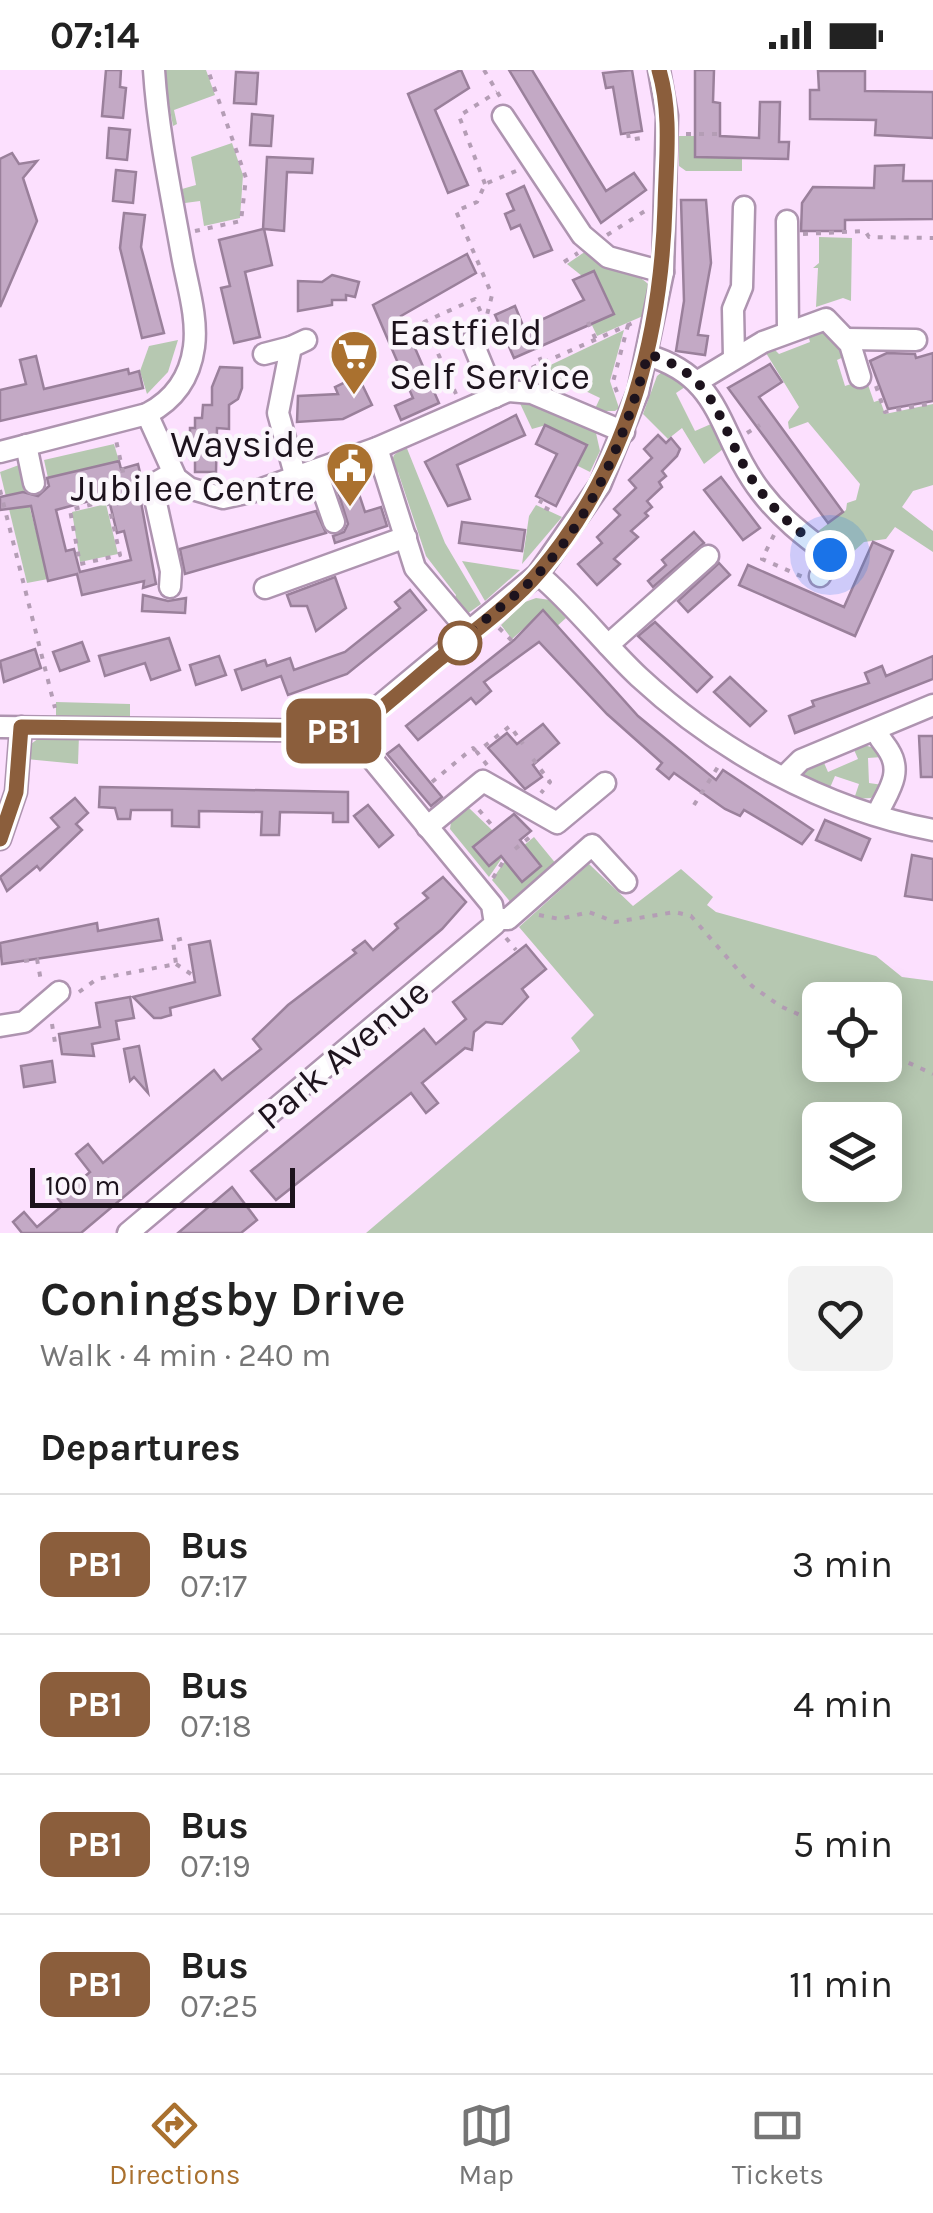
<!DOCTYPE html>
<html lang="en">
<head>
<meta charset="utf-8">
<style>
	:root { --surface:#fff; --page:#f2f2f2; --text:#222; --muted:#767676; --line:#e0e0e0; --accent:#aa712f }
	body { margin:0; font-family:Karla,sans-serif; background:var(--page); color:var(--text); height:100vh; display:flex; flex-direction:column; font-size:38px; white-space:nowrap }
	* { box-sizing:border-box; margin:0 }
	p { font-size:32px; color:var(--muted) }
	.icon { flex:none; width:55px; height:55px; fill:none; stroke:currentColor; stroke-width:2; stroke-linecap:round; stroke-linejoin:round }
	.map { position:relative; height:1163px; overflow:hidden }
	.panel { display:flex; flex-direction:column; background:var(--surface); flex:1 }
	.panel>* { flex:none }
	.badge { padding:0 20px; border-radius:15px; font-size:35px; line-height:65px }
	.controls { position:absolute; left:802px; top:912px; display:grid; gap:20px }
	.controls a { display:grid; place-items:center; width:100px; height:100px; border-radius:15px; background:var(--surface); box-shadow:0 5px 25px #0003; font-size:50px }
	.scale { position:absolute; left:30px; bottom:25px; width:265px; box-sizing:border-box; padding-left:10px; border:5px solid #1d131d; border-top:0; font-size:28px; line-height:35px; white-space:nowrap; color:#1d131d; -webkit-text-stroke:8px #fbf6fc; paint-order:stroke }
	.you { position:absolute; width:50px; height:50px; margin:-25px; border:8px solid #fff; border-radius:50%; background:#1a73e8; box-shadow:0 0 0 15px #1a73e833 }
	.map>.badge { position:absolute; translate:-50% -50%; box-shadow:0 0 0 5px #fff }
	h2 { padding:0 40px; font-size:38px; line-height:90px }
	.round { display:grid; place-items:center; flex:none; width:105px; height:105px; border-radius:15px; background:var(--page) }
	.overview { display:flex; align-items:center; justify-content:space-between; height:170px; padding:0 40px }
	h1 { font-size:48px; font-weight:600; line-height:75px }
	ul { padding:0; list-style:none }
	li { display:flex; align-items:center; gap:30px; height:140px; padding:0 40px; border-top:2px solid var(--line) }
	li div { flex:1 }
	li b { display:block; font-size:38px }
	li em { font-style:normal }
	li .badge { min-width:110px; font-weight:700; text-align:center }
	.status { display:flex; justify-content:space-between; align-items:center; height:70px; padding:0 50px; background:var(--surface); direction:ltr }
	.status svg { height:28px; fill:currentColor }
	.tab-bar { display:flex; justify-content:space-around; align-items:center; height:140px; border-top:2px solid var(--line); background:var(--surface); font-size:28px; color:var(--muted) }
	.tab-bar a { display:grid; justify-items:center; gap:5px }
	.tab-bar .selected { color:var(--accent) }
	.map>svg:first-child { display:block }
	.green { fill:#b6c8b1; fill-rule:evenodd }
	.building { fill:#c3a9c5; stroke:#9a809b; stroke-width:2.5; fill-rule:evenodd }
	.lines { fill:none; stroke-linecap:round; stroke-linejoin:round }
	.minor-casing { stroke:#ae94b0; stroke-width:25 }
	.path { stroke:#b49db5; stroke-width:4; stroke-dasharray:5 8; stroke-linecap:butt }
	.minor { stroke:#fff; stroke-width:20 }
	.line-casing { stroke:#fff; stroke-width:22 }
	.line { stroke:#8b5e3c; stroke-width:15 }
	.walk { stroke:#1d131d; stroke-width:10; stroke-dasharray:0 18 }
	.stop-dot { fill:#fff; stroke:#8b5e3c; stroke-width:5 }
	.labels { text-anchor:middle; dominant-baseline:central; stroke-width:9; stroke-linejoin:round; paint-order:stroke }
	.poi-label { font-size:38px; fill:#1d131d; stroke:#fbf6fc; text-anchor:start }
	.street-label { font-size:38px; fill:#1d131d; stroke:#fbf6fc }
</style>
</head>
<body>
<div class="status"><b>07:14</b><svg viewBox="0 0 49 12"><path d="M0 12V9h3v3zM5 12V6h3v6zM10 12V3h3v9zM15 12V0h3v12zM26 1h20v11H26zM47 4h2v5h-2z"/></svg></div>
<div class="map">
<svg width="933" height="1163" viewBox="0 0 933 1163">
	<rect width="100%" height="100%" fill="#fce0fe"/>
	<g class="green">
		<polygon points="163,0 206,0 215,25 174,40 177,54 173,56"/>
		<polygon points="679,66 694,66 695,87 742,87 742,101 686,101 679,96"/>
		<polygon points="232,73 243,105 240,148 204,156 200,131 185,133 182,119 196,115 191,87"/>
		<polygon points="819,167 852,168 851,231 843,228 816,237 818,198 813,198 819,193"/>
		<path d="M586,181c18,16 50,20 62,33l-5,32 -46,20 -7,-15 24,-7 -20,-42 -12,4 -15,-12z"/>
		<polygon points="828,259 846,286 837,290 845,316 866,309 874,332 880,330 885,344 933,334 933,415 913,421 902,437 933,461 933,482 895,457 886,469 864,472 852,483 817,462 846,440 847,433 856,430 860,414 808,352 789,359 788,352 799,337 763,278 771,276 779,284 810,272 807,261"/>
		<polygon points="624,260 610,311 619,338 615,341 594,341 600,328 548,303 542,315 519,310"/>
		<polygon points="178,270 168,302 147,324 140,301 149,276"/>
		<polygon points="666,299 688,315 676,323 695,361 711,354 723,379 704,394 682,358 668,369 643,344 657,306"/>
		<polygon points="517,327 596,363 600,381 590,402 576,395 587,375 546,355 532,359"/>
		<polygon points="114,374 119,391 48,408 44,390"/>
		<polygon points="406,376 445,473 481,534 467,544 453,533 456,525 426,486 398,402 389,398 394,385"/>
		<polygon points="19,395 48,509 27,513 0,402"/>
		<polygon points="106,434 118,484 80,492 72,442"/>
		<polygon points="536,435 562,447 522,494 529,446"/>
		<polygon points="462,491 520,500 485,531"/>
		<polygon points="536,528 550,530 566,548 555,558 543,541 512,569 501,555 525,532"/>
		<polygon points="56,632 130,634 130,647 126,651 56,649"/>
		<polygon points="43,665 79,665 78,694 26,689 31,674"/>
		<polygon points="320,669 345,671 367,697 318,698"/>
		<polygon points="861,674 874,678 882,687 868,688 869,713 883,715 871,728 854,729 859,714 835,706 829,720 801,708 802,697 822,688 828,702 858,689 852,675"/>
		<polygon points="469,738 493,761 474,777 504,785 489,807 450,759 451,752"/>
		<polygon points="534,767 557,795 512,834 492,810 507,788 522,812 541,797 526,778 517,781"/>
		<path d="M589,794l44,42 48,-37 32,28 -6,8 9,7 160,44 26,21 31,4v252h-567l214,-182 -9,-13 23,-23 -75,-88zM820,930h65v65h-65zM820,1050h65v65h-65z"/>
	</g>
	<g class="building">
		<polygon points="106,0 121,0 120,17 126,18 123,48 102,46"/>
		<polygon points="461,0 469,18 435,40 468,115 448,123 408,24"/>
		<polygon points="509,0 532,0 606,121 634,103 646,120 601,153"/>
		<polygon points="632,0 642,61 621,64 613,17 606,18 603,3"/>
		<polygon points="695,0 714,0 713,32 720,33 720,66 759,68 760,32 780,32 779,72 789,72 788,89 695,87"/>
		<polygon points="818,1 865,1 865,21 933,22 933,68 875,65 876,50 810,49 810,20 819,20"/>
		<polygon points="236,2 258,3 256,34 234,33"/>
		<polygon points="252,44 273,46 271,76 250,75"/>
		<polygon points="109,58 130,60 127,90 107,88"/>
		<polygon points="12,83 19,94 37,91 23,108 37,151 0,237 0,89"/>
		<polygon points="267,87 313,89 312,103 287,102 284,161 264,159 272,195 245,202 260,267 234,273 221,218 230,216 219,170 263,159"/>
		<polygon points="904,95 903,111 933,111 933,149 845,150 845,161 801,161 802,133 813,117 874,118 875,96"/>
		<polygon points="116,100 136,102 133,133 113,131"/>
		<polygon points="524,116 552,180 534,187 520,155 511,159 505,144 514,140 507,124"/>
		<polygon points="681,130 706,130 711,193 698,265 708,266 705,285 676,281 684,231"/>
		<polygon points="124,143 145,145 141,177 164,263 142,268 120,178"/>
		<polygon points="467,184 476,203 401,246 439,333 401,350 395,336 413,328 373,235"/>
		<polygon points="594,201 614,244 514,288 495,245 515,236 524,258 584,230 573,210"/>
		<polygon points="332,205 359,212 355,227 346,225 346,230 332,230 332,235 298,241 298,211 322,212"/>
		<polygon points="887,283 915,284 916,288 933,283 933,331 888,339 870,291"/>
		<polygon points="36,286 44,319 128,299 129,304 139,301 143,318 0,351 0,320 26,314 20,290"/>
		<polygon points="770,294 782,312 759,327 843,442 828,453 728,318"/>
		<polygon points="220,297 242,298 242,318 238,329 229,335 229,359 217,358 216,402 195,402 195,389 190,389 190,358 195,358 195,348 202,348 203,335 212,335 212,317"/>
		<polygon points="358,306 372,335 343,349 297,352 298,326 338,324 335,317"/>
		<polygon points="516,345 525,365 457,395 470,429 448,436 425,392"/>
		<polygon points="545,355 587,375 556,436 536,426 557,384 536,374"/>
		<polygon points="658,365 666,373 671,368 680,379 677,386 662,401 666,406 659,412 662,417 647,431 652,437 645,443 648,446 631,461 638,467 614,489 620,494 597,515 578,494 602,473 597,467 620,445 614,439 636,418 629,410 652,388 644,379"/>
		<path d="M119,391l2,8 17,-5 3,13 -4,3 19,104 -13,4 1,-7 -62,14 -5,-21 -29,7 -17,-75 -31,4v-13l23,-5 15,4 11,-10 -2,-8zM108,426l9,37 7,-2 7,29 -51,12 -6,-23 -8,2 -10,-41z"/>
		<polygon points="353,406 365,442 381,437 387,456 335,473 333,466 344,462 348,454 335,412"/>
		<polygon points="721,407 760,458 743,470 704,420"/>
		<polygon points="316,441 326,463 185,504 180,479"/>
		<polygon points="462,452 525,460 522,481 459,473"/>
		<polygon points="694,462 704,473 653,517 648,511 666,495 662,490"/>
		<polygon points="873,472 893,481 855,566 739,515 748,495 844,537"/>
		<polygon points="719,493 730,505 688,542 678,531"/>
		<polygon points="335,507 346,538 316,561 307,536 291,536 287,525"/>
		<polygon points="410,520 426,540 347,604 288,625 281,606 242,620 235,600 265,590 267,596 290,588 294,600 345,582 400,538 395,532"/>
		<polygon points="143,525 168,531 186,528 185,543 142,541"/>
		<polygon points="543,540 638,646 716,710 723,700 813,760 802,774 744,740 740,746 725,739 674,703 669,709 657,699 662,693 607,644 539,572 484,612 491,621 476,634 471,628 418,670 406,656 514,570"/>
		<polygon points="655,552 712,607 697,622 638,566"/>
		<polygon points="169,568 180,600 151,610 145,593 105,606 99,586"/>
		<polygon points="82,572 89,591 60,601 53,582"/>
		<polygon points="35,579 41,598 4,612 0,591"/>
		<polygon points="219,586 226,605 196,615 190,595"/>
		<polygon points="933,586 933,609 795,663 789,646 814,636 812,631 869,613 865,603 882,596 886,606"/>
		<polygon points="730,607 766,641 750,656 714,622"/>
		<polygon points="543,654 559,673 533,695 542,707 525,719 488,678 507,663 517,674"/>
		<polygon points="919,666 933,666 933,707 921,707"/>
		<polygon points="399,675 442,727 431,736 387,684"/>
		<polygon points="100,717 348,722 348,752 333,752 333,743 280,742 279,765 261,765 262,742 199,741 199,757 172,756 172,740 131,740 130,749 118,749 115,738 99,737"/>
		<polygon points="75,728 88,743 76,754 82,760 40,800 37,796 7,821 0,807 59,757 51,748"/>
		<polygon points="368,735 393,765 379,777 354,746"/>
		<polygon points="514,744 531,761 520,770 541,796 522,812 501,786 489,796 473,777"/>
		<polygon points="825,750 870,769 861,790 816,770"/>
		<polygon points="912,785 933,789 933,830 905,826"/>
		<polygon points="443,807 466,832 442,859 81,1163 22,1163 13,1152 24,1142 37,1157 63,1135 58,1129 90,1102 76,1084 88,1074 103,1093 214,1000 222,1010 261,979 253,969 288,935 356,883 353,880 365,871 373,880 398,858 395,854 428,828 423,823"/>
		<polygon points="158,849 162,870 2,894 0,873 97,853 98,861"/>
		<polygon points="210,871 220,925 170,938 171,945 161,948 154,948 133,927 195,912 189,875"/>
		<polygon points="526,875 546,899 522,919 528,927 502,954 486,952 474,962 472,980 465,978 422,1013 438,1033 426,1043 411,1023 276,1130 251,1101 424,959 436,974 466,949 453,932"/>
		<polygon points="130,927 134,948 116,951 119,969 92,974 94,986 62,984 59,964 100,957 96,933"/>
		<polygon points="139,976 148,1023 134,1007 130,1011 124,979"/>
		<polygon points="52,991 55,1012 24,1017 21,996"/>
		<polygon points="232,1117 257,1150 241,1163 178,1163"/>
	</g>
	<g class="lines">
		<g class="minor-casing">
			<g id="minor">
				<polyline points="503,46 582,165 608,187 663,202"/>
				<polyline points="787,151 788,261"/>
				<polyline points="846,269 916,270"/>
				<polyline points="472,271 495,327"/>
				<polyline points="264,284 291,277"/>
				<path d="M647,285c78,23 70,80 114,137 19,25 43,44 69,63l-10,21"/>
				<polyline points="734,287 733,239 742,217 744,137"/>
				<polyline points="700,310 763,272 826,249 850,274 860,307"/>
				<polyline points="147,344 176,408 189,418 223,428 259,420 377,378 508,321 532,323 624,362"/>
				<polyline points="26,375 34,413"/>
				<polyline points="377,378 415,498 471,564"/>
				<path d="M0,382l147,-38c27,-14 43,-37 47,-67 4,-30 -7,-63 -12,-92 -11,-62 -24,-123 -28,-185"/>
				<polyline points="316,400 334,452"/>
				<polyline points="296,408 278,343 291,277 306,270"/>
				<path d="M538,504c37,31 66,70 101,103 81,75 185,132 294,153"/>
				<polyline points="170,517 171,501 152,415 173,403"/>
				<polyline points="265,518 406,467"/>
				<polyline points="608,575 708,486"/>
				<polyline points="0,657 349,661"/>
				<path d="M876,660c3,9 9,14 13,21 15,24 -4,44 -12,64"/>
				<polyline points="349,661 538,504 600,415 638,322 663,202 667,46 659,0"/>
				<polyline points="784,707 801,690 933,635"/>
				<polyline points="427,757 483,711 557,753 605,713"/>
				<polyline points="0,769 16,722 21,657"/>
				<polyline points="496,849 508,849 592,775 626,812"/>
				<polyline points="0,956 24,952 59,922"/>
				<polyline points="128,1163 495,854 492,835 349,661"/>
			</g>
		</g>
		<g class="path">
			<polyline points="484,0 502,30"/>
			<polyline points="628,63 629,70 647,67"/>
			<polyline points="686,64 722,64"/>
			<polyline points="485,114 459,46 497,22"/>
			<polyline points="195,161 241,151 246,108 208,0"/>
			<polyline points="803,164 865,161 869,167 933,168"/>
			<polyline points="607,165 645,141"/>
			<polyline points="564,192 578,183"/>
			<polyline points="479,252 486,249 492,225 456,141 477,132 485,114 516,101"/>
			<polyline points="588,252 596,270"/>
			<polyline points="433,273 457,262"/>
			<polyline points="535,275 542,294"/>
			<polyline points="520,303 635,252"/>
			<polyline points="876,316 885,342 933,333"/>
			<polyline points="617,322 613,312 628,255"/>
			<polyline points="456,324 424,252 475,229 490,263"/>
			<polyline points="747,363 760,355"/>
			<polyline points="0,420 55,638"/>
			<polyline points="542,429 539,435 556,443"/>
			<polyline points="108,431 120,485 80,494 70,440 128,425 116,370"/>
			<polyline points="774,465 762,489 803,507"/>
			<polyline points="499,558 513,572"/>
			<polyline points="533,689 550,712 541,723"/>
			<polyline points="487,695 477,682 510,656 523,674"/>
			<polyline points="432,712 473,678 477,682"/>
			<polyline points="694,735 721,692"/>
			<polyline points="479,740 495,759"/>
			<polyline points="515,779 535,763"/>
			<polyline points="493,808 506,787"/>
			<polyline points="539,845 560,849 589,842 615,852 675,842 691,846 752,916 780,936 820,954"/>
			<polyline points="506,868 516,880"/>
			<polyline points="24,891 37,889 41,911"/>
			<polyline points="176,894 191,904"/>
			<polyline points="79,922 97,909 176,894 173,871 188,867"/>
			<polyline points="52,954 56,979"/>
			<polyline points="885,982 933,1004"/>
		</g>
		<use href="#minor" class="minor"/>
	</g>
	<g class="lines">
		<g class="line-casing">
			<path id="line" d="M0,769l16,-47 5,-65 328,4c31,-19 60,-47 89,-71 34,-27 74,-56 102,-89 88,-104 121,-232 125,-365 1,-46 7,-92 -6,-136"/>
		</g>
		<use href="#line" class="line"/>
		<path class="walk" d="M460,573c14,-17 55,-45 77,-68 58,-61 89,-141 111,-221 78,24 69,81 113,138 19,25 43,44 69,63"/>
	</g>
	<defs>
		<g id="supermarket-pin" transform="scale(2.5)"><path d="M0 17L-7.5 6A9.5 9.5 0 1 1 7.5 6Z" fill="#aa712f" stroke="#fbf6fc"/><path d="M-6-5.5h2.5l.6 2H6L4.5 2H-2.5L-4.4-4H-6ZM-1.5 3.2a1.3 1.3 0 1 0 .1 0ZM3 3.2a1.3 1.3 0 1 0 .1 0Z" fill="#fff"/></g>
		<g id="civic-pin" transform="scale(2.5)"><path d="M0 17L-7.5 6A9.5 9.5 0 1 1 7.5 6Z" fill="#aa712f" stroke="#fbf6fc"/><path d="M-.6-6.5H3V-4.5H.6V-3L4-1V1h2V6H-6V1h2V-1L-.6-3ZM-1.2 2.5V6h2.4V2.5Z" fill="#fff"/></g>
	</defs>
	<g fill-rule="evenodd">
		<use href="#supermarket-pin" x="354" y="284"/>
		<use href="#civic-pin" x="350" y="396"/>
	</g>
	<circle class="stop-dot" cx="460" cy="573" r="20"/>
	<g class="labels">
		<g class="poi-label">
			<text x="389" y="262">Eastfield<tspan x="389" dy="44">Self Service</tspan></text>
			<text x="315" y="374" text-anchor="end">Wayside<tspan x="315" dy="44">Jubilee Centre</tspan></text>
		</g>
		<g class="street-label">
			<text transform="translate(343 984) rotate(-40)">Park Avenue</text>
		</g>
	</g>
</svg>
<div class="controls">
<a><svg class="icon" aria-label="locate" viewBox="0 0 24 24"><circle cx="12" cy="12" r="6"/><path d="M12 2v4M12 18v4M2 12h4M18 12h4"/></svg></a>
<a><svg class="icon" aria-label="layers" viewBox="0 0 24 24"><path d="M12 4l9 5-9 5-9-5zM3 14l9 5 9-5"/></svg></a>
</div>
<div class="scale">100 m</div>
<div class="you" style="left:830px;top:485px"></div>
<b class="badge" style="left:334px;top:661px;background:#8b5e3c;color:#fff">PB1</b>
</div>
<section class="panel">
<div class="overview"><div><h1>Coningsby Drive</h1><p>Walk · 4 min · 240 m</p></div><a class="round"><svg class="icon" aria-label="heart" viewBox="0 0 24 24"><path d="M12 20l-8-8c-3-5 5-10 8-4 3-6 11-1 8 4z"/></svg></a></div>
<h2>Departures</h2>
<ul>
<li><span class="badge" style="background:#8b5e3c;color:#fff">PB1</span><div><b>Bus</b><p>07:17</p></div><em>3 min</em></li>
<li><span class="badge" style="background:#8b5e3c;color:#fff">PB1</span><div><b>Bus</b><p>07:18</p></div><em>4 min</em></li>
<li><span class="badge" style="background:#8b5e3c;color:#fff">PB1</span><div><b>Bus</b><p>07:19</p></div><em>5 min</em></li>
<li><span class="badge" style="background:#8b5e3c;color:#fff">PB1</span><div><b>Bus</b><p>07:25</p></div><em>11 min</em></li>
</ul>
</section>
<nav class="tab-bar">
<a class="selected"><svg class="icon" aria-label="directions" viewBox="0 0 24 24"><path d="M12 3l9 9-9 9-9-9zM9 14v-3h6M13 9l2 2-2 2"/></svg>Directions</a>
<a><svg class="icon" aria-label="map" viewBox="0 0 24 24"><path d="M3 6l6-2 6 2 6-2v14l-6 2-6-2-6 2zM9 4v14M15 6v14"/></svg>Map</a>
<a><svg class="icon" aria-label="tickets" viewBox="0 0 24 24"><path d="M3 7h18v10H3zM15 7v10"/></svg>Tickets</a>
</nav>
</body>
</html>
